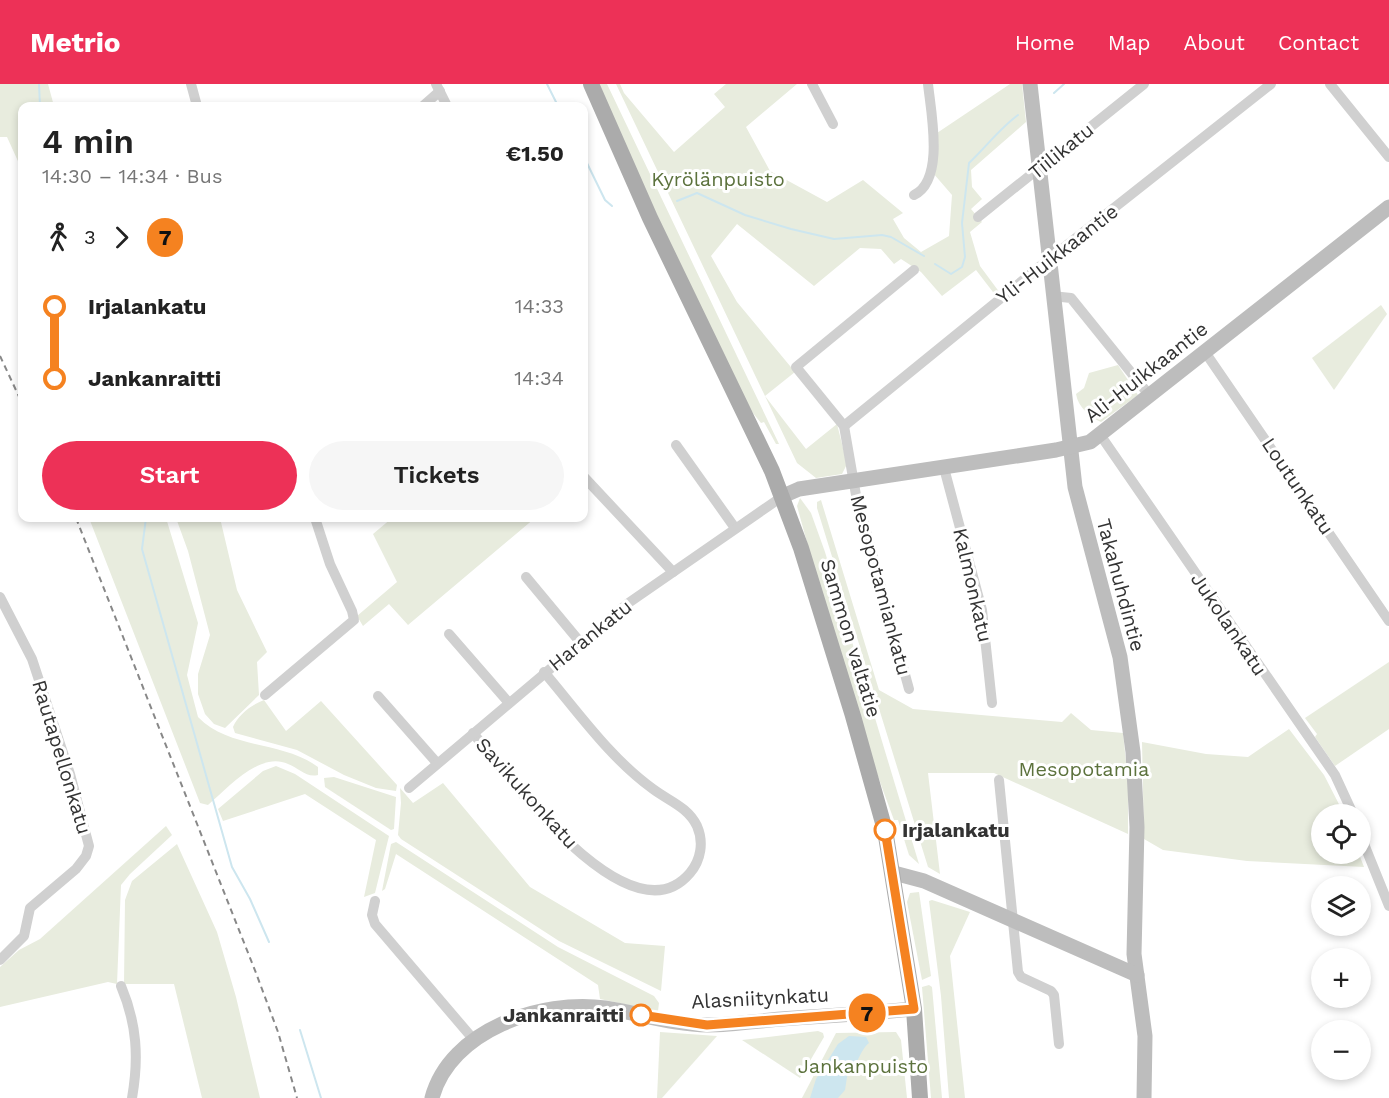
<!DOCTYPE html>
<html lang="en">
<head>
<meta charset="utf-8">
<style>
	:root { --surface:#fff; --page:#f6f6f6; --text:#222; --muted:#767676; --accent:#ed3157 }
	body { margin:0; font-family:"Work Sans",sans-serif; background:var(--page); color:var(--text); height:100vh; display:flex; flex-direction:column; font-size:22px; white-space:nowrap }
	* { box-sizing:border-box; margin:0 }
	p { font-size:20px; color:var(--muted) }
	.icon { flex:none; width:33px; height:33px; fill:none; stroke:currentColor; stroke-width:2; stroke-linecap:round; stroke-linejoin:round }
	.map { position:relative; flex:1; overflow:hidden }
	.details { position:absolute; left:18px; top:18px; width:570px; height:420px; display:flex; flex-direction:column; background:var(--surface); border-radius:12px; box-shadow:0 3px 9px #0003 }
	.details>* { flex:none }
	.badge { padding:0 12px; border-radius:20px; font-size:21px; line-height:39px }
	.tools { position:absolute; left:1311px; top:720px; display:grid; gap:12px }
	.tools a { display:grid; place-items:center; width:60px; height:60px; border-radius:50%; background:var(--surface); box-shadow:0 3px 9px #0003; font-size:30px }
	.map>.badge { position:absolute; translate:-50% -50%; box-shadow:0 0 0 3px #fff }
	.legs { display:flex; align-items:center; gap:9px; height:66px; padding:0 24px; font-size:20px }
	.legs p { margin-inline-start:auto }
	.headline { display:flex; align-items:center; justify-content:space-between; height:102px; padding:0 24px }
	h1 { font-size:33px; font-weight:600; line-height:45px }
	.action { display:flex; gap:12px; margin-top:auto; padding:12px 24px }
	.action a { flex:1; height:69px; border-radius:36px; background:var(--accent); color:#fff; font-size:24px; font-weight:600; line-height:69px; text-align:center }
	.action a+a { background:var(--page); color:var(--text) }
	ul { padding:0 24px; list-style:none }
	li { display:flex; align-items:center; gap:21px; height:72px; font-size:22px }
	li i { display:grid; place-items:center; width:9px; height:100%; margin:0 8px; background:currentColor }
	li i::after { content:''; width:15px; height:15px; margin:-8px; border:4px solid; border-radius:50%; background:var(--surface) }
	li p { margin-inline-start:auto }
	li:first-child i { background:linear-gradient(#0000 50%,currentColor 0) }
	li:last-child i { background:linear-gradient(currentColor 50%,#0000 0) }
	header { display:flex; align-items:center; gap:36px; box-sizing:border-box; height:84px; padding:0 30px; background:var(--accent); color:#fff }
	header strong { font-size:28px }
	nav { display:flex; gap:33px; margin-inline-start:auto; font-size:21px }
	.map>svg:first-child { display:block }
	.green { fill:#e8ecde }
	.water { fill:#cde6ef }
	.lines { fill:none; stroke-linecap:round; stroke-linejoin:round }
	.stream { stroke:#cde6ef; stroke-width:2 }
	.street { stroke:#d0d0d0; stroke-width:10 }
	.secondary { stroke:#bdbdbd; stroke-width:15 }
	.primary { stroke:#ababab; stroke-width:16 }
	.rail { stroke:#888; stroke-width:2; stroke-dasharray:6 4.5; stroke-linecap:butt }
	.line-1-casing { stroke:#fff; stroke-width:14 }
	.line-1 { stroke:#f58220; stroke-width:9 }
	.stop-1-dot { fill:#fff; stroke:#f58220; stroke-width:3 }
	.labels { text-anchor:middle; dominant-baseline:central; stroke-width:6; stroke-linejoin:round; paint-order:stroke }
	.street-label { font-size:20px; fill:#333; stroke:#fff }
	.park-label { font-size:20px; fill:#5c723d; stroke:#fff }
	.stop-label { font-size:20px; font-weight:bold; fill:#333; stroke:#fff; text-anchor:start }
</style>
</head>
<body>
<header>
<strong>Metrio</strong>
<nav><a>Home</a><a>Map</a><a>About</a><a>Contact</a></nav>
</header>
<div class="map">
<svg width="1389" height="1014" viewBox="0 0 1389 1014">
	<rect width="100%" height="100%" fill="#fff"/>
	<g class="green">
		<polygon points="0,0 48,0 54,22 22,22 22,86 7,53 0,53"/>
		<polygon points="596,0 607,0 779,360 776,360 764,338 761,339 744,318"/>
		<polygon points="616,0 620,0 624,9 674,68 725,23 714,10 726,0 797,0 746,43 770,87 827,118 863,96 903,129 893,135 904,154 921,168 949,152 952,111 933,89 937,49 1010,0 1022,0 1026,38 971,86 972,103 982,115 971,125 982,138 970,148 980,182 1000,209 996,212 976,186 942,212 921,188 901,175 894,180 881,165 860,164 814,202 737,140 711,172 737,218 795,288 765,312 806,365 837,340 847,380 842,390 816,394 797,379"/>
		<polygon points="1381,221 1387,230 1334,306 1312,274"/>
		<path d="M1118,281l20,30 -37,27c-11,-5 -23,-15 -25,-28l8,-6 5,-15z"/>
		<path d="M800,414l11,15 14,39 94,312 -10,-9 -11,-35h-4c-39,-102 -68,-209 -97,-314z"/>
		<polygon points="821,416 879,606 913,625 1062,638 1071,629 1091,646 1123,649 1128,697 1128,750 994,689 928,689 940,790 928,783 817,424 817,418"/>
		<path d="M89,434h77l32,105 -11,52 11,42c32,33 84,23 120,50v8c-12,3 -19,-7 -30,-11 -28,-13 -60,24 -80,41l-8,-2z"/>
		<polygon points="176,434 220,434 237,506 267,568 257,578 259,611 225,644 214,640 205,630 198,610 198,590 210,551 188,467"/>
		<polygon points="392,434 535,434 408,541 389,520 363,542 357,532 397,498 373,450"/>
		<polygon points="1389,578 1389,645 1335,682 1315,653 1317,650 1305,634"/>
		<path d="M264,616l22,31 35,-30 76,84 -1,6 -20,-3 -32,-13 -47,-25 -62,-17 -2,-6c5,-12 18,-22 31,-27z"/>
		<polygon points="1289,645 1324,691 1344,730 1322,730 1322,770 1359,770 1364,783 1247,777 1163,766 1144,755 1142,658 1206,670 1248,673"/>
		<polygon points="276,682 295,690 389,752 375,809 364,813 376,756 305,710 223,737 218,725 263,687"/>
		<polygon points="334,693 396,713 394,745 391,746 325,703 324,694"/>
		<polygon points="443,699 530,803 625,859 665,862 661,907 559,857 401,755 398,751 401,719 400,704 413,719"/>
		<polygon points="166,742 172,751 130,790 121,801 117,900 108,898 0,923 0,883 19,866 40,855"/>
		<polygon points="396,758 558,863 654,912 659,919 658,927 600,915 598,901 396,770 385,805 382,807 391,760"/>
		<polygon points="177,760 217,848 236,913 260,1014 202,1014 174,900 124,900 125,816 132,797"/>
		<polygon points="919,808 931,892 922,896 907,818 910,809"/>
		<polygon points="932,816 970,828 950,872 965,1014 949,1014 941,912 929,817"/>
		<polygon points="929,901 932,903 942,1014 931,1014 922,903"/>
		<polygon points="818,947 823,949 824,953 800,994 742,956"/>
		<polygon points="660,948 717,952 662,1014 657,1014"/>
		<polygon points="896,948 901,956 907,1014 802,1014 836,949"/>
	</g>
	<path class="water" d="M849,952l17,1 3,6c-10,8 -10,22 -21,28l-3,19 -7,8h-28l6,-19 22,-35z"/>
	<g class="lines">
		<g class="stream">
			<polyline points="39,0 40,22"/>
			<polyline points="547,0 558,22"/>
			<polyline points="1054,9 1064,0"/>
			<polyline points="584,73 605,116 612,122"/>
			<polyline points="677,117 697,109 745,131 791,145 834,155 882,151 891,153 924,172"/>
			<path d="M935,180l16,10 11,-7 3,-10 -3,-34 7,-60c17,-16 31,-35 49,-48"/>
			<polyline points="146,434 142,465 232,783 250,815 269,858"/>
			<polyline points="300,946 321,1014"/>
		</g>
		<g class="street">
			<polyline points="191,0 197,22"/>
			<polyline points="436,0 447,22"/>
			<polyline points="812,0 833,40"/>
			<polyline points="1330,0 1389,73"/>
			<polyline points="423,22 440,7"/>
			<path d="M914,111c31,-15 17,-82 14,-111"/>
			<polyline points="978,133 1144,0"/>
			<polyline points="1052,212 1071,214 1150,312"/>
			<polyline points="1205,268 1389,537"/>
			<polyline points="844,342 1043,180 1271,0"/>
			<polyline points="1101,352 1335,691 1353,730"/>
			<polyline points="676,361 735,444"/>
			<polyline points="944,384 982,526 992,619"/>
			<polyline points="584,393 673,488"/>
			<polyline points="526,493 580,558"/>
			<polyline points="0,513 32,575 70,690 89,762 86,772 76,785 30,824 24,852 0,876"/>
			<polyline points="449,550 509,619"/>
			<polyline points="909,605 856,411 844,342 796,283 914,186"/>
			<polyline points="265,611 354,536 352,527 330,480 315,434"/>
			<polyline points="378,612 437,679"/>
			<path d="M473,649c34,42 157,211 217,140 11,-13 14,-31 7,-47 -9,-19 -28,-25 -44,-37 -43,-31 -75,-77 -109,-117"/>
			<polyline points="999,696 1018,888 1021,893 1051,907 1054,911 1059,960"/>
			<polyline points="409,704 627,520 783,412"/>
			<polyline points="1360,750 1389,822"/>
			<polyline points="375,817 372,831 375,840 474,956"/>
			<path d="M121,902c16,38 18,72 11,112"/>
		</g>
		<g class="secondary">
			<polyline points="1030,0 1075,403 1120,573 1133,668 1137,743 1134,870 1145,952 1144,1014"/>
			<polyline points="783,412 799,405 1056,366 1090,358 1389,123"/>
			<polyline points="894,789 924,797 1137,891"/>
			<path d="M432,1014c18,-68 110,-99 173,-90 34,5 68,17 103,17 25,0 49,-4 73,-6 45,-3 89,-6 133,-10"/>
		</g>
		<polyline class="primary" points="591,0 650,134 772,387 801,464 853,632 885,746 914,925 920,1014"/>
		<g class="rail">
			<polyline points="0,272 22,319"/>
			<polyline points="76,434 256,889 278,948 297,1014"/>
		</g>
	</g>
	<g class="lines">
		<g class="line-1-casing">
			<polyline id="line-1" points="641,931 707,941 914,925 885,746"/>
		</g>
		<use href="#line-1" class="line-1"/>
	</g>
	<g class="stop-1-dot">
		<circle cx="885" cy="746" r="10"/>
		<circle cx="641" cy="931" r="10"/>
	</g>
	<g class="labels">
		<g class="street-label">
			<text transform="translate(1061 67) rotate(-39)">Tiilikatu</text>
			<text transform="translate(1057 170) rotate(-38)">Yli-Huikkaantie</text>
			<text transform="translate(1146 288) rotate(-38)">Ali-Huikkaantie</text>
			<text transform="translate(1298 402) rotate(56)">Loutunkatu</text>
			<text transform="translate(881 501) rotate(75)">Mesopotamiankatu</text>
			<text transform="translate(973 501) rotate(77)">Kalmonkatu</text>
			<text transform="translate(1121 501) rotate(75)">Takahuhdintie</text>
			<text transform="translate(1229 540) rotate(56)">Jukolankatu</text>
			<text transform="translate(590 551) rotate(-39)">Harankatu</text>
			<text transform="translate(851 554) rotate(73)">Sammon valtatie</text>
			<text transform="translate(62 673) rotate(73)">Rautapellonkatu</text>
			<text transform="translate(527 709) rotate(48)">Savikukonkatu</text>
			<text transform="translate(760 914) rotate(-3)">Alasniitynkatu</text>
		</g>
		<g class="park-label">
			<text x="718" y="95">Kyrölänpuisto</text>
			<text x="1084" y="685">Mesopotamia</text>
			<text x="863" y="982">Jankanpuisto</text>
		</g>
		<g class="stop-label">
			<text x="902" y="746">Irjalankatu</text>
			<text x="624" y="931" text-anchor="end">Jankanraitti</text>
		</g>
	</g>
</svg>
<div class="tools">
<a><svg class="icon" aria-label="locate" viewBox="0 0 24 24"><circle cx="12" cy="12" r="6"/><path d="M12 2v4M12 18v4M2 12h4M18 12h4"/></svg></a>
<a><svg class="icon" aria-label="layers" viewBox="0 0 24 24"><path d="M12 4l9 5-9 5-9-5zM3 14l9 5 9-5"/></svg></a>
<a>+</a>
<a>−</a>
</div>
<b class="badge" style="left:867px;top:929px;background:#f58220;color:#111">7</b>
<section class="details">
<div class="headline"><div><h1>4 min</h1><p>14:30 – 14:34 · Bus</p></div><b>€1.50</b></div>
<div class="legs"><svg class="icon" aria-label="walk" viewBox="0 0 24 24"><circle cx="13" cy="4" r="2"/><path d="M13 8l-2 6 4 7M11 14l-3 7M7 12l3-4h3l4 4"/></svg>3<svg class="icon" aria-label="forward" viewBox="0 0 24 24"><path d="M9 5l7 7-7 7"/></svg><b class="badge" style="background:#f58220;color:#111">7</b></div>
<ul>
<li><i style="color:#f58220"></i><b>Irjalankatu</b><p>14:33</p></li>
<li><i style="color:#f58220"></i><b>Jankanraitti</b><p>14:34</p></li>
</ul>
<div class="action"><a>Start</a><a>Tickets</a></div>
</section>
</div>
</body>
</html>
